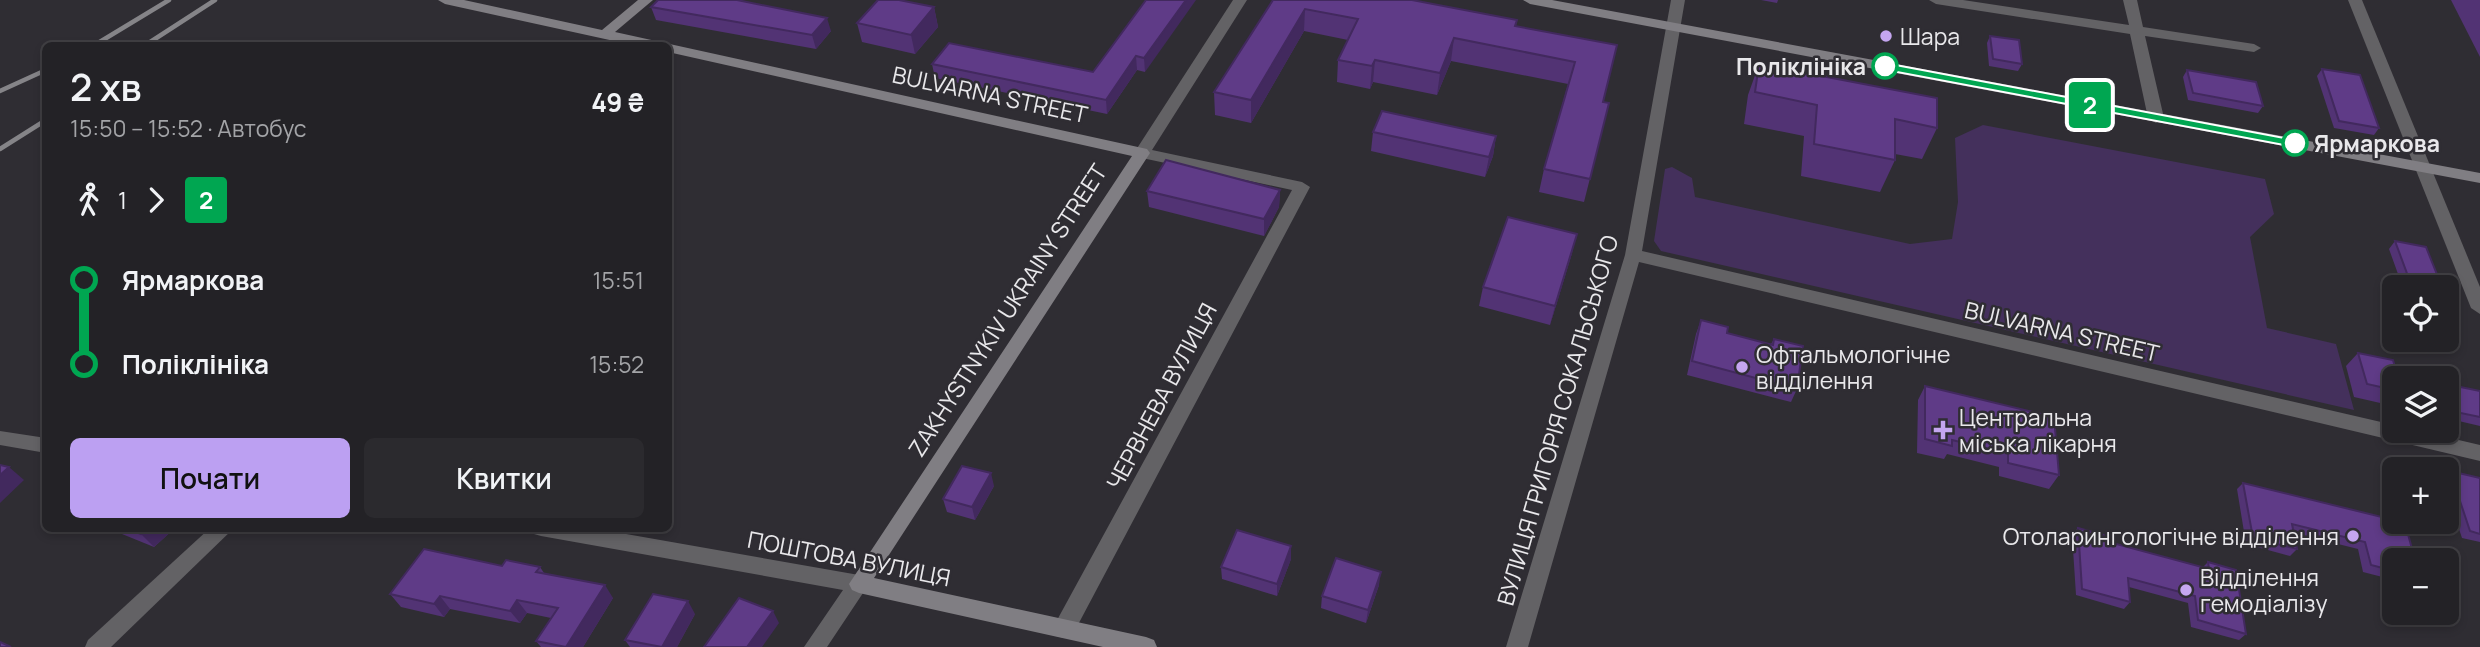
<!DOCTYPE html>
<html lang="uk">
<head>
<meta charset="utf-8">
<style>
	:root { --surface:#232226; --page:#2b2a2e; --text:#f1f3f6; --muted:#a3a4a7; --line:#403f43; --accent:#bca0f2 }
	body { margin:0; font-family:Manrope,sans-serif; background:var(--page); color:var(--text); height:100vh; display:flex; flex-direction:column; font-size:26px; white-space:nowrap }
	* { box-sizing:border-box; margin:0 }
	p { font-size:23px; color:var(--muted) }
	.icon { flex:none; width:38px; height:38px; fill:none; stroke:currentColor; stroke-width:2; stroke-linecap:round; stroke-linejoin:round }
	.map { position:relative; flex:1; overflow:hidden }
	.side { position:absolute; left:42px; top:42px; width:630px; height:490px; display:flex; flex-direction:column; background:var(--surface); border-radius:10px; box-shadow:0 4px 10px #0003,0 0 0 2px var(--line) }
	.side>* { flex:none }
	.badge { padding:0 14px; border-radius:5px; font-size:24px; line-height:46px }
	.fabs { position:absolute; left:2382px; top:275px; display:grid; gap:14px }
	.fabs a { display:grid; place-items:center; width:77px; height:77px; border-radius:10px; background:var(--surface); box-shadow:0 4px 10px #0003,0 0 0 2px var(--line); font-size:35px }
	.map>.badge { position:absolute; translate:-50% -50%; box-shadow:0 0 0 4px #fff }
	.legs { display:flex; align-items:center; gap:10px; height:77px; padding:0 28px; font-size:23px }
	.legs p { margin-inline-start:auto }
	.summary { display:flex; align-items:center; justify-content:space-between; height:119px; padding:0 28px }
	h1 { font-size:38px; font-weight:600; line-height:52px }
	.action { display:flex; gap:14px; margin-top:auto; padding:14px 28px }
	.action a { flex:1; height:80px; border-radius:10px; background:var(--accent); color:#111; font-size:28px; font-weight:600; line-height:80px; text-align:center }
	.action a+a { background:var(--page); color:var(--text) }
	ul { padding:0 28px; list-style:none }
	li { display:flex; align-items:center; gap:24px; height:84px; font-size:26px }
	li i { display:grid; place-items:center; width:10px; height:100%; margin:0 9px; background:currentColor }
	li i::after { content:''; width:18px; height:18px; margin:-9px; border:5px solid; border-radius:50%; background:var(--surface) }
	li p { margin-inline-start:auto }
	li:first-child i { background:linear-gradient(#0000 50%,currentColor 0) }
	li:last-child i { background:linear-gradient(currentColor 50%,#0000 0) }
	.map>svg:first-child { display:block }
	.green { fill:#44305c }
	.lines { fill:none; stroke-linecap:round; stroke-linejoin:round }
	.street { fill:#636265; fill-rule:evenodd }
	.secondary { fill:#807e83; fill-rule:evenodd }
	.rail { stroke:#858488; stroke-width:4.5 }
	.wall { fill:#523374 }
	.shaded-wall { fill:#42295e }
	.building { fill:#5f3b87; stroke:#42295e; stroke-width:2 }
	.line-1 { fill:#00a651; stroke:#fff; stroke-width:2 }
	.poi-dot { fill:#c5a6f0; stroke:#2f2d33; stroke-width:2.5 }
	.stop-1-dot { fill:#fff; stroke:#00a651; stroke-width:3.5 }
	.labels { text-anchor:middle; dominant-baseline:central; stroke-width:5; stroke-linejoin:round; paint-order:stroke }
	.poi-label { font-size:23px; fill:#e9e8eb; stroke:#2f2d33; text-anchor:start }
	.stop-label { font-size:23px; font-weight:bold; fill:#e9e8eb; stroke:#2f2d33; text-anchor:end }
	.street-label { font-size:23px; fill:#e9e8eb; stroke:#2f2d33 }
</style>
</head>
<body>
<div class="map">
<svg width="2480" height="647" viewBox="0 0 2480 647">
	<rect width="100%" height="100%" fill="#2f2d33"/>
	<polygon class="green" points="1983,125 2265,179 2274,214 2250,237 2267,328 2336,344 2354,410 1661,251 1654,241 1665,169 1672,167 1692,178 1695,197 1910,244 1952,239 1958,202 1955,138"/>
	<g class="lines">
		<g class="street">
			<polygon points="1233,0 1247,0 1152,150 1302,182 1310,187 1072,636 1064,638 1056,636 1053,629 1056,622 1292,190 1142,158 1134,153"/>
			<polygon points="1671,0 1685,0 1642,251 2394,425 2394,430 2416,430 2480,445 2480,461 1639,262 1528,647 1506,647 1625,255"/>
			<polygon points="1929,0 1963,0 2129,25 2123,0 2137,0 2143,27 2254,44 2261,48 2254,52 2145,36 2164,118 2156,123 2148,118 2130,34 1936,4"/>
			<polygon points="2348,0 2362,0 2480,287 2480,314 2471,308"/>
			<polygon points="0,431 46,438 46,453 0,445"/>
			<polygon points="210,528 234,528 111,647 85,647 88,640"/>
			<polygon points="531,528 592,528 859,575 866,578 869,584 827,647 804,647 843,590 541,536 534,534"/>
		</g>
		<g class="secondary">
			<polygon points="438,0 464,0 602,30 638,0 653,0 615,32 1147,149 1150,153 874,578 1146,637 1154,640 1157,647 1103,647 859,593 852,590 849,584 1132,156 668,52 668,46 637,46 445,4"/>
			<polygon points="1523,0 1552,0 2480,173 2480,183 1530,4"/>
		</g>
		<g class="rail">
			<polyline points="93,46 169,0"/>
			<polyline points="144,46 215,0"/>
			<polyline points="0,91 46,70"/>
			<polyline points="0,149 46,120"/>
		</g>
	</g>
	<g class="wall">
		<polygon points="1146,0 1145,72 1137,70 1107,114 935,78 932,64 1093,72"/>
		<polygon points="1273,0 1517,20 1516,26 1617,45 1603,102 1609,103 1584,202 1539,192 1544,169 1568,84 1451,61 1437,95 1373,82 1370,89 1337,82 1338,60 1348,40 1304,31 1251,123 1215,115 1214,92"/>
		<polygon points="1761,0 1778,0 1777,3"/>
		<polygon points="2451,0 2480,0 2480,57"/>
		<polygon points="651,7 831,31 816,49 656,20"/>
		<polygon points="934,7 938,27 915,54 862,42 857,23"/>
		<polygon points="1990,36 2022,64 2018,71 1989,66 1987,43"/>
		<polygon points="1759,64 1937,128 1922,159 1895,154 1895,160 1880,192 1801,176 1804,136 1744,124 1748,95"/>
		<polygon points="2322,69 2379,128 2374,135 2334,128 2317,76"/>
		<polygon points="2187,70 2263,106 2258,113 2188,100 2183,77"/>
		<polygon points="1373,132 1496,136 1493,156 1485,177 1371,151"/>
		<polygon points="1280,190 1279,207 1264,236 1149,207 1147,191"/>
		<polygon points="2395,241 2442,287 2394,287 2394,314 2389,313 2380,289 2386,282 2402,285 2389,249"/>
		<polygon points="1572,253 1550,325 1479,306 1483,287"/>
		<polygon points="2446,300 2453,317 2446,324"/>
		<polygon points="1701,320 1727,333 1771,344 1774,339 1797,389 1791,402 1687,375 1696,334"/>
		<polygon points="2358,353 2394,378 2394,400 2389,405 2354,397 2346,366"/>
		<polygon points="2446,384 2480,391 2480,426 2446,418"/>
		<polygon points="1925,386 2059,475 2049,489 1999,476 1999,467 1947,454 1944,459 1917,453 1918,400"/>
		<polygon points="2450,471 2480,478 2480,542 2462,538 2446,490 2446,474"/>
		<polygon points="2243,483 2394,520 2394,580 2363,572 2358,549 2294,533 2297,549 2290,556 2246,544 2237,489"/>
		<polygon points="994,486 975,520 947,512 943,499"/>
		<polygon points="116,528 175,528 154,547 122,534"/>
		<polygon points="2078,528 2105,541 2203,567 2208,562 2246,634 2239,640 2191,627 2188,603 2129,587 2130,602 2124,609 2076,595 2072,534"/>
		<polygon points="1291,559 1277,596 1222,579 1221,567"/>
		<polygon points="502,566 540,567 544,573 613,598 583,647 541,647 536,641 551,618 527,613 520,623 450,609 444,617 401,607 390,594"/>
		<polygon points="1379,585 1366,623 1321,608 1322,596"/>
		<polygon points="695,614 677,647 630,647 625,640"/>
	</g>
	<g class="shaded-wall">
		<polygon points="1186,0 1196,0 1145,72 1144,58"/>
		<polygon points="934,7 938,27 915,54 911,35"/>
		<polygon points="1305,9 1304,31 1251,123 1251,100"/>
		<polygon points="827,18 831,31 816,49 812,35"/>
		<polygon points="1454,38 1451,61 1437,95 1440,73"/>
		<polygon points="1136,56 1137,70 1107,114 1106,100"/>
		<polygon points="1375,60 1373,82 1370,89 1372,66"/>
		<polygon points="1496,136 1493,156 1485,177 1489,157"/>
		<polygon points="1280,190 1279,207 1264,236 1264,219"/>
		<polygon points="1577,234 1572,253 1550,325 1555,306"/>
		<polygon points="9,467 24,480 0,503 0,475"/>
		<polygon points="991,473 994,486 975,520 972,507"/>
		<polygon points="147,528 175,528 154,547 141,534"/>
		<polygon points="1291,546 1291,559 1277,596 1277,584"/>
		<polygon points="1381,572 1379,585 1366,623 1368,610"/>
		<polygon points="605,585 613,598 583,647 566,647"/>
		<polygon points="440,596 450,609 444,617 434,604"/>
		<polygon points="517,600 527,613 520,623 510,611"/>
		<polygon points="688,601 695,614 677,647 662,647"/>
		<polygon points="773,611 779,623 762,647 747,647"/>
	</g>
	<g class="building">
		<polygon points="658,0 737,0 827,18 812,35 651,7"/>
		<polygon points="878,0 899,0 934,7 911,35 857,23"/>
		<polygon points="1146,0 1186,0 1144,58 1136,56 1106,100 932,64 949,43 1093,72"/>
		<polygon points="1273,0 1412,0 1517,20 1515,26 1617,45 1603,102 1609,103 1590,179 1544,169 1575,62 1454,38 1440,73 1375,60 1372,66 1338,60 1358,19 1305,9 1251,100 1214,92"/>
		<polygon points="1990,36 2019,40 2022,64 1993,59"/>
		<polygon points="1759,64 1937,98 1937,128 1895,119 1895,160 1814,144 1817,105 1755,92"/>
		<polygon points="2322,69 2360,75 2379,128 2339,121"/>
		<polygon points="2187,70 2256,82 2263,106 2193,93"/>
		<polygon points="1382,111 1496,136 1489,157 1373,132"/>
		<polygon points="1166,160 1280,190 1264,219 1147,191"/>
		<polygon points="1508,217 1577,234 1555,306 1483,287"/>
		<polygon points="2395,241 2426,247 2442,287 2394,287 2394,302 2386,282 2412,287"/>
		<polygon points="2446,300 2453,317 2446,316"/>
		<polygon points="1701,320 1728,327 1727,333 1773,345 1774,339 1803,346 1797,389 1692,361"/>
		<polygon points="2358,353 2393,360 2398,378 2394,378 2394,390 2367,384"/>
		<polygon points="2446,384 2480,391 2480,417 2446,410"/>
		<polygon points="1925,386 2054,417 2059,475 2008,463 2008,453 1952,440 1952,446 1925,439"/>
		<polygon points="0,465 9,467 0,475"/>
		<polygon points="962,466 991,473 972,507 943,499"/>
		<polygon points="2450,471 2480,478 2480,534 2470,531"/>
		<polygon points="2243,483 2394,520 2394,522 2405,523 2415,560 2394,560 2394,571 2371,565 2365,542 2292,524 2297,549 2253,538"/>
		<polygon points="126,528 147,528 141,534"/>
		<polygon points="2078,528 2104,535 2105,541 2209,569 2208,562 2236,570 2246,634 2198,620 2195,596 2128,578 2130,602 2082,589"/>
		<polygon points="1237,530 1291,546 1277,584 1221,567"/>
		<polygon points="424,549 502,566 506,560 540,567 536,572 605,585 566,647 536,641 558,608 517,600 510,611 440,596 434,604 390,594"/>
		<polygon points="1336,558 1381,572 1368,610 1322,596"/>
		<polygon points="653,594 688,601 662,647 625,640"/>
		<polygon points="739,598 773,611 747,647 704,647"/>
		<polygon points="0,642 11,647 0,647"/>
	</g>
	<polygon class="line-1" points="1885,63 2295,140 2301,143 2295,147 1881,69 1881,64"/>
	<g class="poi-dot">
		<circle cx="1886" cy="36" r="7"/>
		<circle cx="1742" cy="367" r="7"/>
		<path d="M1939.5 419.5h7v7h7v7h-7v7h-7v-7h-7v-7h7z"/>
		<circle cx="2353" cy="536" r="7"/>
		<circle cx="2186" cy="590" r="7"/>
	</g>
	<g class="stop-1-dot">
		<circle cx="1885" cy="66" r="12"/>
		<circle cx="2295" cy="143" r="12"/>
	</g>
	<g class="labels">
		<g class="poi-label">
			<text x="1900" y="36">Шара</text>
			<text x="1756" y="354">Офтальмологічне<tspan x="1756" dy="26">відділення</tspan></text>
			<text x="1959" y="417">Центральна<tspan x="1959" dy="26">міська лікарня</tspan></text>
			<text x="2339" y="536" text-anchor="end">Отоларингологічне відділення</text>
			<text x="2200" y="577">Відділення<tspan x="2200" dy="26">гемодіалізу</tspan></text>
		</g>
		<g class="stop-label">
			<text x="1866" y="66">Поліклініка</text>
			<text x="2314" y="143" text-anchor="start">Ярмаркова</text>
		</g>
		<g class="street-label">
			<text transform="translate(990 94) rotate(12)">BULVARNA STREET</text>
			<text transform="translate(1007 310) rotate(-57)">ZAKHYSTNYKIV UKRAINY STREET</text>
			<text transform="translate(2062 331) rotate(13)">BULVARNA STREET</text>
			<text transform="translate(1161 396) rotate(-62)">ЧЕРВНЕВА ВУЛИЦЯ</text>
			<text transform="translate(1557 420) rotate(-74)">ВУЛИЦЯ ГРИГОРІЯ СОКАЛЬСЬКОГО</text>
			<text transform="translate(849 558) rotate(11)">ПОШТОВА ВУЛИЦЯ</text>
		</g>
	</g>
</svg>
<div class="fabs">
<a><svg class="icon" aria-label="locate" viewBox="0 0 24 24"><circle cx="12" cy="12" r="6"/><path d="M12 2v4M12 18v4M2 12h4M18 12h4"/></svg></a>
<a><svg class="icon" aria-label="layers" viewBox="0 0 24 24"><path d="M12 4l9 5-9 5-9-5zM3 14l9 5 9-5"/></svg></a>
<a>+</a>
<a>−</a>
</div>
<b class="badge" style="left:2090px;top:105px;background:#00a651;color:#fff">2</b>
<section class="side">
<div class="summary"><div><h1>2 хв</h1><p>15:50 – 15:52 · Автобус</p></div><b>49 ₴</b></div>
<div class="legs"><svg class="icon" aria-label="walk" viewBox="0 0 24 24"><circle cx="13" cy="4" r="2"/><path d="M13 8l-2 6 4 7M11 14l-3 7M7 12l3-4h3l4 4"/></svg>1<svg class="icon" aria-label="forward" viewBox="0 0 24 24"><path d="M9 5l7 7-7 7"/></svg><b class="badge" style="background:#00a651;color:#fff">2</b></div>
<ul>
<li><i style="color:#00a651"></i><b>Ярмаркова</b><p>15:51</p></li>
<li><i style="color:#00a651"></i><b>Поліклініка</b><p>15:52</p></li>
</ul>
<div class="action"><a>Почати</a><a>Квитки</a></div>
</section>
</div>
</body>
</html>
